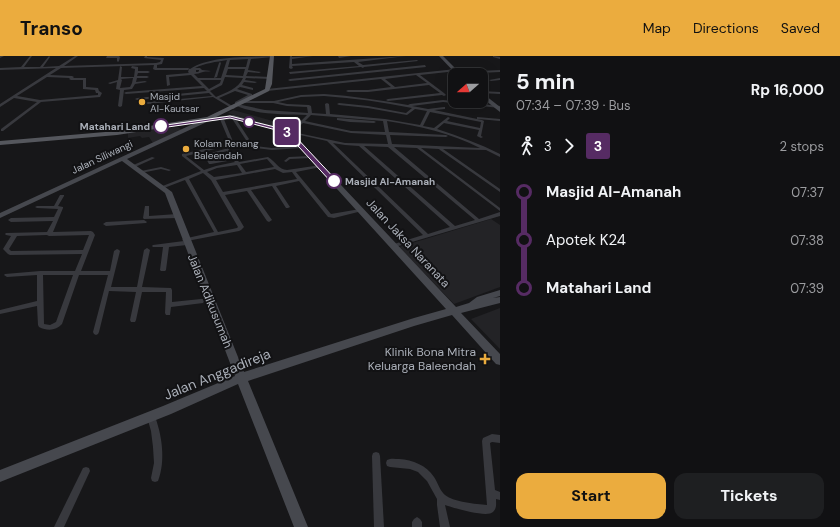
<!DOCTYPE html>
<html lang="en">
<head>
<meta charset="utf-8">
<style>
	:root { --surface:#111113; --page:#1e1f21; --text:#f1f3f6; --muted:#9c9da0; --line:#303133; --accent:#ebac3e }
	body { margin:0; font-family:"DM Sans",sans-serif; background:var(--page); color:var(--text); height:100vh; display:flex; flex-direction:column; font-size:15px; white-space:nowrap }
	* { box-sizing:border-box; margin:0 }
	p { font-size:13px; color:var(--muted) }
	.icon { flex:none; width:22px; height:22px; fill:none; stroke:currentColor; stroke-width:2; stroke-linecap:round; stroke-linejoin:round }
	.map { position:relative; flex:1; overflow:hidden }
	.panel { display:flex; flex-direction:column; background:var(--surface); width:340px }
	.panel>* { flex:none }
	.badge { padding:0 8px; border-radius:3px; font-size:14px; line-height:26px }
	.needle { width:26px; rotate:249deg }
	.buttons { position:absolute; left:448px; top:12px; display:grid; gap:8px }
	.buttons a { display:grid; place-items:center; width:40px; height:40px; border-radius:8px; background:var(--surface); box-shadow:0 4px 16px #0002,0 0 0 1px var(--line); font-size:20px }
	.map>.badge { position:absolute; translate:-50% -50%; box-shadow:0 0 0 2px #fff }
	.legs { display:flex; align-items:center; gap:6px; height:44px; padding:0 16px; font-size:13px }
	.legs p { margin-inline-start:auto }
	.head { display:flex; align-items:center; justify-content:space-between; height:68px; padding:0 16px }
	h1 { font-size:22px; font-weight:700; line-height:30px }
	.primary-button { display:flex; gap:8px; margin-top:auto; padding:8px 16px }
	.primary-button a { flex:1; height:46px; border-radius:12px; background:var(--accent); color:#111; font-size:16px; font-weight:700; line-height:46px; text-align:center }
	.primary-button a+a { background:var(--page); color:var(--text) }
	ul { padding:0 16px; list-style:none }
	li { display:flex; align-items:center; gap:14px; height:48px; font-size:15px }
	li i { display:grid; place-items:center; width:6px; height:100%; margin:0 5px; background:currentColor }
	li i::after { content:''; width:10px; height:10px; margin:-5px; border:3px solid; border-radius:50%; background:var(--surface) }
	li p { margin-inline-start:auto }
	li:first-child i { background:linear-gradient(#0000 50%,currentColor 0) }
	li:last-child i { background:linear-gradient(currentColor 50%,#0000 0) }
	header { display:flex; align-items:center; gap:24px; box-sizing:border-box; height:56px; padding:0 20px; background:var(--accent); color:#111 }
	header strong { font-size:19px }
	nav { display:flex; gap:22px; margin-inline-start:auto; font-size:14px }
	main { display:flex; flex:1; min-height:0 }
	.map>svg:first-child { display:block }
	.built { fill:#232326 }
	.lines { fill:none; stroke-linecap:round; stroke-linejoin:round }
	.street { fill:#38393e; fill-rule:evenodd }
	.secondary { fill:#46484e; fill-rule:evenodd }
	.primary { fill:#55575d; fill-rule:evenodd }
	.line-1 { fill:#562b63; stroke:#fff }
	.poi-dot { fill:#ebac3e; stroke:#121214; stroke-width:1.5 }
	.stop-1-dot { fill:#fff; stroke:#562b63; stroke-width:2 }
	.labels { text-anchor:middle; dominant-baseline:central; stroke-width:4; stroke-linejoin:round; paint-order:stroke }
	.far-poi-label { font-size:10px; fill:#aaafb8; stroke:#121214; text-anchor:start }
	.far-stop-label { font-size:10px; font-weight:bold; fill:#aaafb8; stroke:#121214; text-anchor:end }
	.far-street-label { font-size:10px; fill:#aaafb8; stroke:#121214 }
	.street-label { font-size:12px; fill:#aaafb8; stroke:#121214 }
	.poi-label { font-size:12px; fill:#aaafb8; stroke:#121214; text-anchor:end }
	.near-street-label { font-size:14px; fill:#aaafb8; stroke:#121214 }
</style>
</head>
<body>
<header>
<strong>Transo</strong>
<nav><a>Map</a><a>Directions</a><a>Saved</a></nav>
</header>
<main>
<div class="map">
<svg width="500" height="471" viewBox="0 0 500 471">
	<rect width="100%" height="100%" fill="#171719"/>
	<g class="built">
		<polygon points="233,54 280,67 275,71 228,57"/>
		<polygon points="178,71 182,74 153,87 149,81 142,82 140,80 128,82 128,77"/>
		<polygon points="491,163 500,169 500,231 454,248 399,191"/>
		<polygon points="500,252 500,293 471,263"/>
	</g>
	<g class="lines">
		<g class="street">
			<polygon points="0,0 4,0 0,2"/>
			<path d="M30,0h2l-8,11h16l9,-11 1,1 -7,10 16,-1 16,-10h3l-14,10 92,-3 4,-1 1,-2 -17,-2 1,-2h2v1l17,1 -2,6 -5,1v3h31l2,1c19,-13 58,-12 82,-13l1,1 -22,2 -3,11 13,2 -2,1 -11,-1 -2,4 24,1 2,1 -2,1 -24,-1 -1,2 12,2 -2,1 -11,-1 -2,3 11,3v2l-13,-3 -3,2 15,5v2l-16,8h-1v-2l13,-7 -13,-4 -16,7 15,9 1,1 -2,1 -20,-12 -65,7 -2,-1 2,-1 64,-6 -3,-3 -72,7 -2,-1 2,-1 70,-7 -3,-3 -78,6 -2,-1 2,-1 76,-6 -11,-11 -22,2 1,8 -3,1 -1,-11 23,-2 -1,-1 1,-3 -1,1h-33l-2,-1 1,-4 -93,3 -11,7 22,1 2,1 -1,1h13v9l12,1 1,3 3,2 -2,4 -59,5 -38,29h-2v-2l36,-27 -23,-4 -14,9v-3l56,-36 -56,2v-2l21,-1zM248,3l-2,8h-18l2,-7zM227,4l-6,18h-23l-4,-4c4,0 5,-1 9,-2 3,-1 5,0 8,-1l-9,-1 -2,-2h-5c10,-5 21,-6 32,-8zM228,13h17l-2,7 -17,-1zM196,14h3v1l-1,1h-2zM47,21l23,1 -1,1 2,1h12v9l12,1 1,3h2v2l-58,5 -23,-4zM225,21l18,1c-5,11 -16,14 -27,19l-6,-6 12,-6zM200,24h21l-1,3 -11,6z"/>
			<polygon points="107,0 119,0 120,1 119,5 118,6 117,5 117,2 106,2"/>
			<polygon points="290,0 292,0 292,1 313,0 292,3 292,8 406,0 358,6 363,9 417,4 418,5 364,11 363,12 361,11 290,18 289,16 359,10 354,6 292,10 293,12 291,13 289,12"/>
			<polygon points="338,0 351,0 339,2"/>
			<polygon points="493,0 500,1 500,3 493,1"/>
			<polygon points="220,6 221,7 217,21 214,22 219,7"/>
			<polygon points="425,9 426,11 290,25 288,24 290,23"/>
			<path d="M120,10l2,1 -1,10h13l1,-8 -4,-1 1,-2 6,1v4h10l2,1 -2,1h-10l-1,3h10l2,1 -2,1h-10l-1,4 9,-1 2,1 -12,2 -3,5 -8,1 -2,16 -2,1 -2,-1 2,-16 -4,-1 1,-7 -7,2 -2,-1 10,-3zM133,22l-1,5 -2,4 -10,1 2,-8 -1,-1z"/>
			<path d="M456,13l1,2 -37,4 24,18 2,2 -2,1 -2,-1 -54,6 -2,-1 2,-1 52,-6 -11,-8 -61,7h-20l-2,-1 2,-1h20l23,-3 -10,-8 -114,12 -2,-1 2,-1zM416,19l11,8 -32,4 -10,-8z"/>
			<polygon points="500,14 500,16 459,18 457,17 459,16"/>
			<polygon points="481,22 487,28 487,30 481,30 481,28 483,28 481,25"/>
			<polygon points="500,22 500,24 491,25 489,24"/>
			<polygon points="481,35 500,36 500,38 481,37"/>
			<path d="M324,38c28,2 56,6 84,11l2,-1 33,-4 57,6v2l-57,-6 -31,4 16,3 16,-2h1v2l-11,1 48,10 2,1 -3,15 2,1 -2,1 -4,-2 2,-6 -35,-7 -7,6c22,7 43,15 63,25v3l-14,-7 -43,-1 57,40v3l-60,-42 -1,-1 -18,-1 79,60v3l-83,-63 -23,-1 85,72 21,-7v4l-105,31h-4l-1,-1 1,-1 32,-10 -96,-94 -36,-8 -3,1 -1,-1 12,-11 -10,-2v-2l12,3 6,-6c-22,-1 -52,0 -72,-10l2,-1 28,6 43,3 -1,-6 -20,-1 -14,-3h-29l-2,-1 2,-1h30l27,-6zM324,40c30,2 59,6 88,12l-6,5 -38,-7 -29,-3 -2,1 2,1 29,3 39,7 8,-6 12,2 -7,14 -35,-6 -55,-5 -1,-10 -2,-1 -2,1 1,10 -14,-1 -1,-7 -2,-1 -22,-1 -9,-2 23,-5zM430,56l51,10 -1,6 -33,-7 3,-3 -2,-1 -14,11 -11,-2zM311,59l72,6 2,11 -34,-1 -46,-10zM387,65c32,5 64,12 93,27l-88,-4 -2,-9 56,2 2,-1 -2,-1 -57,-3zM303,67l48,10 35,2 2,9 -43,-1 -52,-11zM333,87l12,2 14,1 91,81 -22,7zM364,90l24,1 87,73 -20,6z"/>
			<path d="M220,60l3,1 11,27 -7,3 12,15 29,-5c7,4 11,13 19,13l34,-5v2l-25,5 35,42 29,-5 2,1v1l-28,7 -6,-1 -29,-36 -23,5 14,21 -2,1h-2l-14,-22 -21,4 21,30 -3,2 -2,-1 -20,-30 -22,4 19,32 -3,3 -2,1 -52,10 3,2 -3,2 -18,2 -3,23 -1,1h-4l-1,-1 3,-23h-10l-1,-1 1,-1 31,-4 -2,-1 1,-1 31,-7 -29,-52 -21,8h-2l-2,-1 41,-16 -19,-15v-2l36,-8h1v2l-33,8 18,14 12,-4 19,-4 -2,-2 -22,4h-2l-5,-9 21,-6 -2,-3 1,-1 6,-2 -11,-26zM227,95l4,6 -19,4 -3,-5zM267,103l7,8 -28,5 -6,-8zM237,109l5,8 -28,4 -7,-5 10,-4zM275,113l8,4 9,-1 5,7 -74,13 -7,-12zM203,117l8,7 27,47 -1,1 -19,4 -29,-53z"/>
			<polygon points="232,60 234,60 249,83 248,84 246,84 231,61"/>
			<polygon points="477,61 500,63 500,65 478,63 477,63"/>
			<polygon points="337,62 374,65 376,66 374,67 350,66 337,64"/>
			<polygon points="255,90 272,92 301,90 303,91 301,92 272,94 256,92 255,92"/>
			<polygon points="310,100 311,100 311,102 290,103 286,106 284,105 289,101"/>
			<polygon points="152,101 155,102 135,111 131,110"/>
			<polygon points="161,111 171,114 169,115 161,113 141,117 139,116 141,115"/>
			<path d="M60,139h4v1l-6,10 5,1v1l-10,24 38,-1 2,1 2,3 -14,36h29l4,-20 3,-2 2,1 1,1 -9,36h26l7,-37 3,-2 3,2 -8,37 29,1 1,2v12l29,-3h2l1,2 -1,2 -32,4 -1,8h-4l-1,-2 1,-21h-24l-6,28 -1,2h-4l-1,-2 6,-28 -27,-1 -10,41 -1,2 -2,1 -2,-1 -1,-2 15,-57h-29l-17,49c-6,7 -15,7 -23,3l-1,-2 -1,-19 -37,8v-4l37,-9v-26l-30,2 -3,-2 1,-1 35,-3h35l7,-17 -72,1 -2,-1 -5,-5 8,-13 -5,-1 -1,-1 1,-1 41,-1 6,-11 -42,1 -3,-2 3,-2 43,-1 4,-8 -21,-1 -2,-1 2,-1h17zM47,179l2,1 40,-1 -6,15 -72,1 -2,-2 8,-13zM43,219h30l-17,47 -6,3 -6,-1z"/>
			<polygon points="145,150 149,150 149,160 177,158 179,160 177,162 144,163 143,162"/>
			<polygon points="144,164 147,166 146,167 106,170 103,168 106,166"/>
			<path d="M151,357l3,1c8,20 12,47 4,67l-3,1 -3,-1 -1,-3 3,-15 -1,-16 -2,-16 -4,-14 1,-3z"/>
			<path d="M492,378l8,1v8l-8,-1 -2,1 5,47 5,2v8l-4,-1c0,5 1,9 -3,13 -6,6 -39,-4 -48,-7l5,22h-10l-3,-22v-6l-10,-18 -9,-9 -8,-3 -20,-2 -3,-1 -1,-3 1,-3c4,-2 8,-1 12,-1 14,1 27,6 35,18 4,6 6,14 11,18 9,7 31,9 42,10l-5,-64 1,-3z"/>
			<polygon points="376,396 379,397 380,400 384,471 374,471 372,400 373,397"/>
			<polygon points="86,411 89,412 90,415 64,471 54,471 83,412"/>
			<polygon points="417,461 420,463 422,466 422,471 412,471 412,466 414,463"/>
		</g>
		<g class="secondary">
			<polygon points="439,0 443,0 462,19 457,19"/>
			<polygon points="481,36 500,51 500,56 481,41"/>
			<path d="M233,59l54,15 5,3 164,174 13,-4 8,-6 23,-7v6l-7,2 7,-1v6l-39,10 39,41v11l-4,-1 -44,-49 -38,11 -166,55 60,146h-14l-56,-143 -67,30 -171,68v-12l163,-64 72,-30 -70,-183 -43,-32 -122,57v-5l206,-95zM233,63l50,13 5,3 158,174 -32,9 -170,54 -72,-180 -45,-33 82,-38z"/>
		</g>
		<polygon class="primary" points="270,0 274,0 272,28 269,35 208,65 117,79 0,89 0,85 117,75 207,61 265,33"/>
	</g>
	<polygon class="line-1" points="230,60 287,74 292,77 337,125 332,127 288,79 284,76 230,62 161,72 159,70"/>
	<g class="poi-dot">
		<circle cx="142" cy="46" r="4"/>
		<circle cx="186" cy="93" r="4"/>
		<path d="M483 297h4v4h4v4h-4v4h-4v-4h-4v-4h4z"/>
	</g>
	<g class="stop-1-dot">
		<circle cx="249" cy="66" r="5"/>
		<circle cx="161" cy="70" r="7"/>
		<circle cx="334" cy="125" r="7"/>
	</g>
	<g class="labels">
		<g class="far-poi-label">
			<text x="150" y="40">Masjid<tspan x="150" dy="12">Al-Kautsar</tspan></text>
			<text x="194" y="87">Kolam Renang<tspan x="194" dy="12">Baleendah</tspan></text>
		</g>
		<g class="far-stop-label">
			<text x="150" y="70">Matahari Land</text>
			<text x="345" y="125" text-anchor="start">Masjid Al-Amanah</text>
		</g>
		<g class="far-street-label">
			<text transform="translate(102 101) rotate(-25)">Jalan Siliwangi</text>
		</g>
		<g class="street-label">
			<text transform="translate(408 187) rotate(47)">Jalan Jaksa Naranata</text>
			<text transform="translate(210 245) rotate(68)">Jalan Adikusumah</text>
		</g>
		<g class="poi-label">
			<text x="476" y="296">Klinik Bona Mitra<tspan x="476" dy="14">Keluarga Baleendah</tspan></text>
		</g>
		<g class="near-street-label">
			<text transform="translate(217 318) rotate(-22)">Jalan Anggadireja</text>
		</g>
	</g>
</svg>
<div class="buttons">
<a><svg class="needle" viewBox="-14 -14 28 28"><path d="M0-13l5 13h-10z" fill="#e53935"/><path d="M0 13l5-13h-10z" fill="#9c9da0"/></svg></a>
</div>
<b class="badge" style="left:287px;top:76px;background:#562b63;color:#fff">3</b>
</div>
<section class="panel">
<div class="head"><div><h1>5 min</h1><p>07:34 – 07:39 · Bus</p></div><b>Rp 16,000</b></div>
<div class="legs"><svg class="icon" aria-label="walk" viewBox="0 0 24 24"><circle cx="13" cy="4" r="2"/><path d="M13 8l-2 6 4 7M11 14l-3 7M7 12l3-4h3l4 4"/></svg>3<svg class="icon" aria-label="forward" viewBox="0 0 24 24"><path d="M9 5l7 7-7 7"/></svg><b class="badge" style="background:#562b63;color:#fff">3</b><p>2 stops</p></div>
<ul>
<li><i style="color:#562b63"></i><b>Masjid Al-Amanah</b><p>07:37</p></li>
<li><i style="color:#562b63"></i><span>Apotek K24</span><p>07:38</p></li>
<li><i style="color:#562b63"></i><b>Matahari Land</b><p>07:39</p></li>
</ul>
<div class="primary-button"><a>Start</a><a>Tickets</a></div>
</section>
</main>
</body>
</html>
